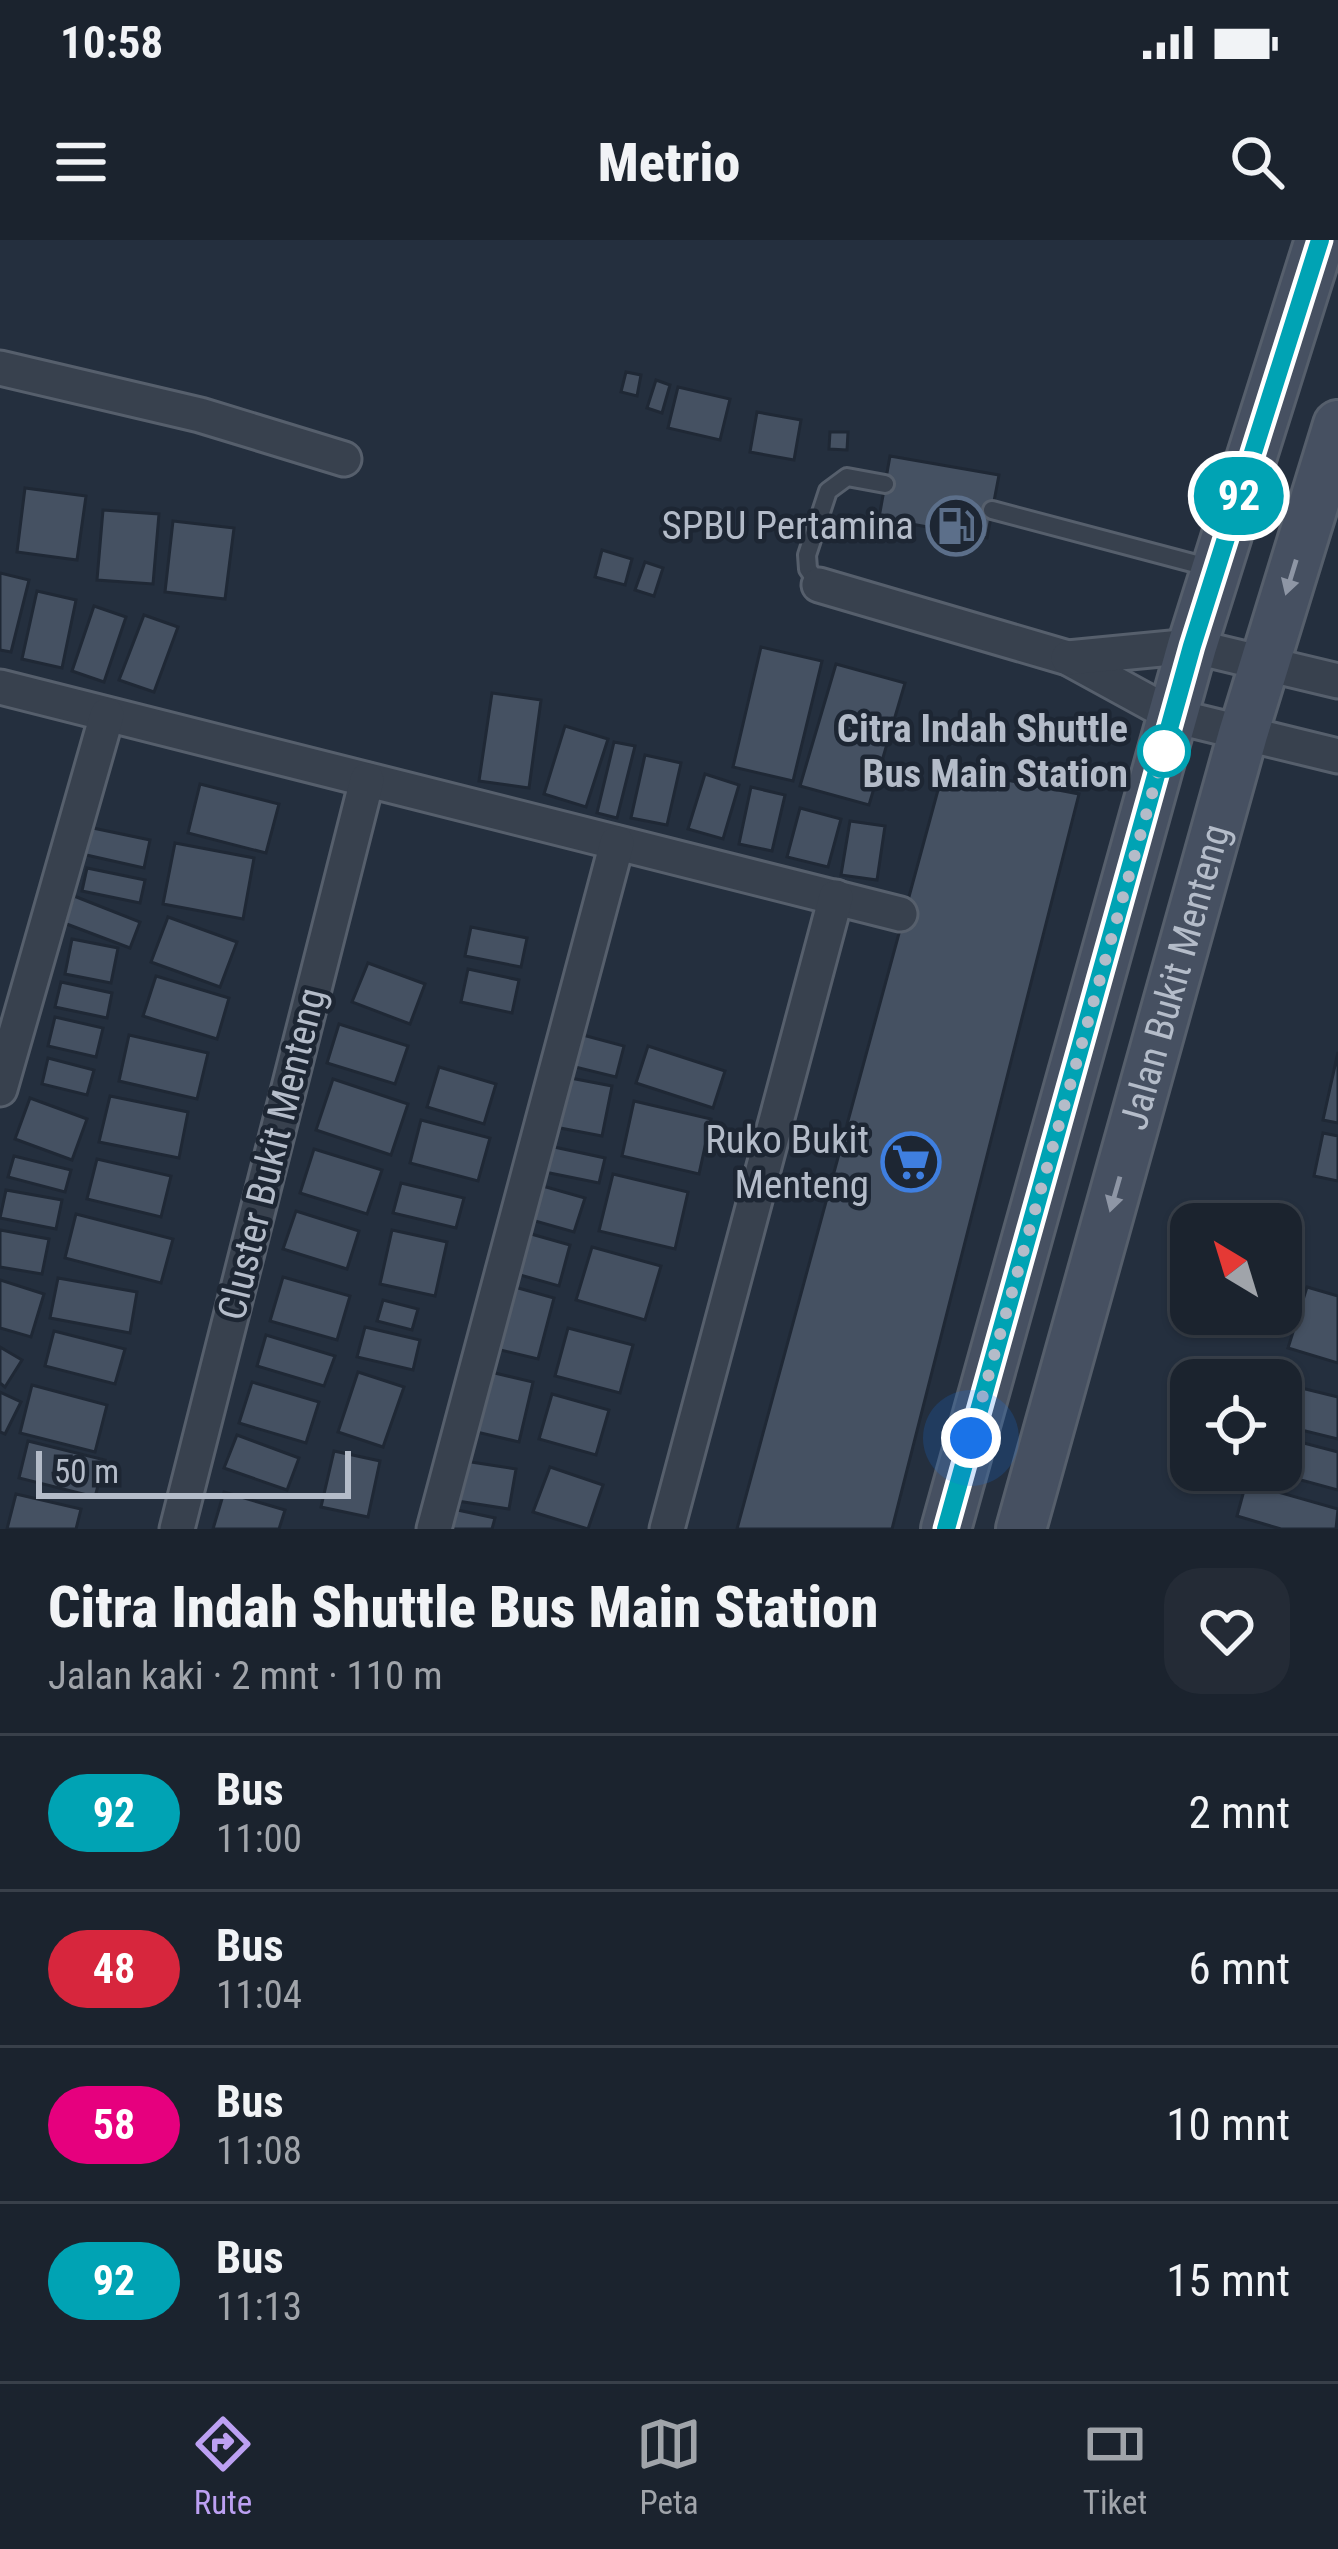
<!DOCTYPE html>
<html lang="id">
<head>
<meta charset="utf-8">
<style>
	:root { --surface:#1b232e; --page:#242b36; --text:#f1f3f6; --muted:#a0a4aa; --line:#39404a; --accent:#bca0f2 }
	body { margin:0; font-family:"Roboto Condensed",sans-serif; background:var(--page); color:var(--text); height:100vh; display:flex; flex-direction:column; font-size:45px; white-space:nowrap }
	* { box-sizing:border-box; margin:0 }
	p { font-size:39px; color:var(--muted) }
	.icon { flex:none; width:66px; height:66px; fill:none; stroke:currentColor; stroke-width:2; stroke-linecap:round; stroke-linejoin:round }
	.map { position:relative; height:1289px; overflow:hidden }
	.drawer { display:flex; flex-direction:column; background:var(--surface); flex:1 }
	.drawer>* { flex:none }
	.badge { padding:0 24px; border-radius:39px; font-size:42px; line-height:78px }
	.needle { width:78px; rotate:322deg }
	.tools { position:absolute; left:1170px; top:963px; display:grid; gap:24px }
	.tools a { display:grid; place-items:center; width:132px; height:132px; border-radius:24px; background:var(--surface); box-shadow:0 3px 9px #0004,0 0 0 3px var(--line); font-size:60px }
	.scale { position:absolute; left:36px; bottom:30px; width:315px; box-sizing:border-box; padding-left:12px; border:6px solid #b4bcc9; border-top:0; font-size:33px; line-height:42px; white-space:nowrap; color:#b4bcc9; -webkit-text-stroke:9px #1d2633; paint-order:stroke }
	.you { position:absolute; width:60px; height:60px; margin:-30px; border:9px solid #fff; border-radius:50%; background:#1a73e8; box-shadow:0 0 0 18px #1a73e833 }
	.map>.badge { position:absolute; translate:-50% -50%; box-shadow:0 0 0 6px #fff }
	.round { display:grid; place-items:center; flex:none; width:126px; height:126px; border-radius:36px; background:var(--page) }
	.headline { display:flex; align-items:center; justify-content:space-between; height:204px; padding:0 48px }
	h1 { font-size:57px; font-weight:800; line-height:90px }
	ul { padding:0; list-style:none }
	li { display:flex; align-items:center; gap:36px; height:156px; padding:0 48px; border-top:3px solid var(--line) }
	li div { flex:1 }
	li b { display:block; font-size:45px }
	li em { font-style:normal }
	li .badge { min-width:132px; font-weight:700; text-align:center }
	.status { display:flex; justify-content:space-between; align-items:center; height:84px; padding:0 60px; background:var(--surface); direction:ltr }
	.status svg { height:33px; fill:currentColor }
	header { display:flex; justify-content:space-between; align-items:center; height:156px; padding:0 48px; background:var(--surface); font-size:54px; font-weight:800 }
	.dock { display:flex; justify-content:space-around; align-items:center; height:168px; border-top:3px solid var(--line); background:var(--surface); font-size:33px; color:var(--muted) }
	.dock a { display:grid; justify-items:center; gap:6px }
	.dock .on { color:var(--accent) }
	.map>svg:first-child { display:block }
	.building { fill:#455162; stroke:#1f2835; stroke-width:3 }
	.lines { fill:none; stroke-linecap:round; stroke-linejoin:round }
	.lane-casing { stroke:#565f6c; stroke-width:22 }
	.street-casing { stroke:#565f6c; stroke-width:39 }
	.secondary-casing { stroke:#565f6c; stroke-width:54 }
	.lane { stroke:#38414e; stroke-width:16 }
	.street { stroke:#38414e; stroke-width:33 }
	.secondary { stroke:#465061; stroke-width:48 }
	.oneway { fill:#8e96a5 }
	.line-casing { stroke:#fff; stroke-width:27 }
	.line { stroke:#00a3b4; stroke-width:18 }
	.walk { stroke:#b4bcc9; stroke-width:12; stroke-dasharray:0 21.6 }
	.stop-dot { fill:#fff; stroke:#00a3b4; stroke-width:6 }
	.labels { text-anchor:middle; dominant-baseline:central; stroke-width:9; stroke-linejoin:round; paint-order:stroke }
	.poi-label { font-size:39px; fill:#b4bcc9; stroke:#1d2633; text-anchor:end }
	.stop-label { font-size:39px; font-weight:bold; fill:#b4bcc9; stroke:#1d2633; text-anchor:end }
	.street-label { font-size:39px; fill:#b4bcc9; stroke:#1d2633 }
</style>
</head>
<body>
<div class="status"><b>10:58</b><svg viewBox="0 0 49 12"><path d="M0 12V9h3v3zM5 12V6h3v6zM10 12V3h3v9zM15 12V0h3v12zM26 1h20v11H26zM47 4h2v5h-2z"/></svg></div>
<header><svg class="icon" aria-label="menu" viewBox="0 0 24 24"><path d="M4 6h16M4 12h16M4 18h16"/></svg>Metrio<svg class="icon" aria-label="search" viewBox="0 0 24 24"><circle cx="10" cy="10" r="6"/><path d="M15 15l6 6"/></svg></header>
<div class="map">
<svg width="1338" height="1289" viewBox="0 0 1338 1289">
	<rect width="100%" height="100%" fill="#242f3e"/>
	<g class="building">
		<polygon points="626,132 641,135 637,156 621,152"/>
		<polygon points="656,140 670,145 662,173 647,168"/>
		<polygon points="678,147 730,159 720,200 668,188"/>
		<polygon points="757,172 801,180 794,220 750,212"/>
		<polygon points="830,192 848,192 847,210 829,209"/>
		<polygon points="890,216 999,235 987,298 879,278"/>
		<polygon points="25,248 86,256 77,320 17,312"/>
		<polygon points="103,270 159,274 153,344 97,340"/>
		<polygon points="173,281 234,288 225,359 165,352"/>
		<polygon points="602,310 632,319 625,345 595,337"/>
		<polygon points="645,322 663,328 654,356 635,350"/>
		<polygon points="0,333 29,340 11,412 0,410"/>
		<polygon points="37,351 76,360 62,428 22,419"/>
		<polygon points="94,366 126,377 104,442 72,431"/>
		<polygon points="144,375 178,387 154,452 119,440"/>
		<polygon points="761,407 822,421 793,541 733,527"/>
		<polygon points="836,424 905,443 869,565 800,546"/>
		<polygon points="492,453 541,460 529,548 479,541"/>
		<polygon points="565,486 608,499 586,567 544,554"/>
		<polygon points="614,502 635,506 617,578 597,573"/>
		<polygon points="645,515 681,523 667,585 631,578"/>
		<polygon points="944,528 1079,554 892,1289 737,1289"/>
		<polygon points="705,534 739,545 723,599 688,589"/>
		<polygon points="200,544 279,564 266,613 188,593"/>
		<polygon points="751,547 785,555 772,611 739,604"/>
		<polygon points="800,568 841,579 828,627 787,617"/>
		<polygon points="850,581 885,586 877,640 841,635"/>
		<polygon points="88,587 150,600 144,628 82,614"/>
		<polygon points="175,603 254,618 243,679 163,664"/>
		<polygon points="87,628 145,640 140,663 82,651"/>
		<polygon points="74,656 140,682 130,708 64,683"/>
		<polygon points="168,677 237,702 220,747 151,722"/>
		<polygon points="471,687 527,698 521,727 465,716"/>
		<polygon points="72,699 118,708 111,743 65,734"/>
		<polygon points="368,723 425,744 410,784 352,762"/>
		<polygon points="468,729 519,740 512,773 461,762"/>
		<polygon points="156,736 229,758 217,799 143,776"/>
		<polygon points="61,742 112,753 107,778 55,767"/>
		<polygon points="55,777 103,788 96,817 48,806"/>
		<polygon points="339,784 408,806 395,844 327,823"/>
		<polygon points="579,794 624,806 616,837 571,826"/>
		<polygon points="129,795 208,813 197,859 119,841"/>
		<polygon points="648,806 725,831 713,868 636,843"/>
		<polygon points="1338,812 1338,883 1323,880"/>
		<polygon points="48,818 94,830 87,855 42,844"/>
		<polygon points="439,827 496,844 484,884 427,867"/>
		<polygon points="565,837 612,846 602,896 555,887"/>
		<polygon points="333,839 408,864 391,915 316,890"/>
		<polygon points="110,856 188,872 179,918 99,902"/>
		<polygon points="30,858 87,879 72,920 15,899"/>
		<polygon points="634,861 711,879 699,934 622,916"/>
		<polygon points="421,880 490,898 478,941 410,923"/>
		<polygon points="1323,893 1338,896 1338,941 1314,936"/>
		<polygon points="540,904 605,918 599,943 535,930"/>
		<polygon points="314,909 382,930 367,974 300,953"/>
		<polygon points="14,916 71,930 65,952 8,937"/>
		<polygon points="97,919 171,936 161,977 87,959"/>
		<polygon points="613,934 688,952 675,1009 599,991"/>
		<polygon points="401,943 464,958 456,988 393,973"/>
		<polygon points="532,943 585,958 574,992 521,977"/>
		<polygon points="6,950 62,960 56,989 0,978"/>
		<polygon points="296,971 359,991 347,1029 283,1009"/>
		<polygon points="76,974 173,999 161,1043 65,1018"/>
		<polygon points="0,990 49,999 42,1034 0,1027"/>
		<polygon points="392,990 447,1002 435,1056 380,1044"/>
		<polygon points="524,992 570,1005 559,1046 513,1033"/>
		<polygon points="592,1007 661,1026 645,1080 576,1060"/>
		<polygon points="283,1037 350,1056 337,1100 270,1081"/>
		<polygon points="58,1038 137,1052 130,1093 50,1078"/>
		<polygon points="0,1040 44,1054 31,1097 0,1088"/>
		<polygon points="504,1044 554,1058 538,1119 488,1107"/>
		<polygon points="1307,1047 1338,1056 1338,1123 1288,1108"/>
		<polygon points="383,1060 418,1069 412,1090 377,1081"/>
		<polygon points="365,1087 420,1100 413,1130 357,1117"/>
		<polygon points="568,1088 633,1105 620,1153 555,1136"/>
		<polygon points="54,1091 125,1109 115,1144 45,1126"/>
		<polygon points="266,1095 335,1116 324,1146 257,1126"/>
		<polygon points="0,1107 22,1120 5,1147 0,1143"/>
		<polygon points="482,1130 533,1142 519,1202 468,1190"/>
		<polygon points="358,1132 404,1147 383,1207 338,1192"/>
		<polygon points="252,1142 319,1162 306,1203 239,1183"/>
		<polygon points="1281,1143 1338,1157 1338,1199 1281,1185"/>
		<polygon points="32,1145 107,1165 95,1212 20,1193"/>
		<polygon points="0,1152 21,1162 5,1194 0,1192"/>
		<polygon points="552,1154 609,1170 596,1215 539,1199"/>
		<polygon points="237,1195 299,1218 287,1250 224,1228"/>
		<polygon points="1281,1197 1338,1212 1338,1250 1264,1230 1281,1230"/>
		<polygon points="28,1201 105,1220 95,1257 19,1238"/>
		<polygon points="334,1211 380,1221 368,1277 321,1267"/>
		<polygon points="458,1220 516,1229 509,1269 451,1260"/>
		<polygon points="550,1227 603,1245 588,1289 533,1272"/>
		<polygon points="1246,1243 1338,1269 1336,1289 1281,1289 1237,1276"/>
		<polygon points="224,1252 285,1270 279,1289 213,1289"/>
		<polygon points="16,1254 81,1269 76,1289 7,1289"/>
		<polygon points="448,1268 495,1278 492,1289 443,1289"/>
	</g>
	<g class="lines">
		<g class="lane-casing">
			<g id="lane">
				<polyline points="992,270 1215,329"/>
				<polyline points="819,345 808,329 807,315 828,251 847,237 885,244"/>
			</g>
		</g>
		<g class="street-casing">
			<g id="street">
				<polyline points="0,128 200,175 344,219"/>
				<polyline points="819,345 1068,418 1174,476 1338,516"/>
				<polyline points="1068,418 1192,406 1338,441"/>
				<polyline points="0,447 900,674"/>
				<polyline points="0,849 107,475"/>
				<polyline points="177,1289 367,540"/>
				<polyline points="434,1289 617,603"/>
				<polyline points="667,1289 836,657"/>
			</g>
		</g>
		<g class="secondary-casing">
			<g id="secondary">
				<polyline points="946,1289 1192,406 1320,0"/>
				<path id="s1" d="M1021,1289l222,-795 95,-309"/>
			</g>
		</g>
		<use href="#lane" class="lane"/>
		<use href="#street" class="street"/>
		<use href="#secondary" class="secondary"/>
	</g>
	<defs><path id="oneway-solid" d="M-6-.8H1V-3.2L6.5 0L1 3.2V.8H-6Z" transform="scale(3)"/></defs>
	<g class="oneway">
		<use href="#oneway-solid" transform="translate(1291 337) rotate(107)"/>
		<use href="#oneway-solid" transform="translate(1115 954) rotate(106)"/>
	</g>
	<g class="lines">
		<g class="line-casing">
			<polyline id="line" points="946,1289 1192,406 1320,0"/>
		</g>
		<use href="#line" class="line"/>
		<polyline class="walk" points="971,1198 1164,511"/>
	</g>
	<defs>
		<g id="fuel-ring" transform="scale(3)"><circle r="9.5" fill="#1d2633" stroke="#5c6f8a" stroke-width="1.5"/><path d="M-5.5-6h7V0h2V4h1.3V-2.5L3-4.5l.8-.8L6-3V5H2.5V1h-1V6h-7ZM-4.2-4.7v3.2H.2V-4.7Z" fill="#5c6f8a"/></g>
		<g id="supermarket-ring" transform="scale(3)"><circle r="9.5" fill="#1d2633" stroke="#3f7fe0" stroke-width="1.5"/><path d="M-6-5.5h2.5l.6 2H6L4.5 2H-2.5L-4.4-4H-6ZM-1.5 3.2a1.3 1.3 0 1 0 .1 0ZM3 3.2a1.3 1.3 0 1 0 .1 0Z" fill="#3f7fe0"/></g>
	</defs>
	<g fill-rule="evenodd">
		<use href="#fuel-ring" x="956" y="286"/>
		<use href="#supermarket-ring" x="911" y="922"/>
	</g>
	<circle class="stop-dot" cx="1164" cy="511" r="24"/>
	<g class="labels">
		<g class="poi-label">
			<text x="914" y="286">SPBU Pertamina</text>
			<text x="869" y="900">Ruko Bukit<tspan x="869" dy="45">Menteng</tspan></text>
		</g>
		<g class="stop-label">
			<text x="1128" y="489">Citra Indah Shuttle<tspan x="1128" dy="45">Bus Main Station</tspan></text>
		</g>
		<g class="street-label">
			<text stroke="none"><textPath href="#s1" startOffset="573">Jalan Bukit Menteng</textPath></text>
			<text transform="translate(272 914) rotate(-76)">Cluster Bukit Menteng</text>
		</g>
	</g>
</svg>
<div class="tools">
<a><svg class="needle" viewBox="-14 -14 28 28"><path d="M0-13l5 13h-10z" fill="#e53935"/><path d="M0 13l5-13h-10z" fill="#a0a4aa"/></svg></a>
<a><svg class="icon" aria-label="locate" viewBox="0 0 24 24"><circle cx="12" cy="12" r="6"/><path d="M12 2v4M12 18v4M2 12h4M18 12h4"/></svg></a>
</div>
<div class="scale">50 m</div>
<div class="you" style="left:971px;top:1198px"></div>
<b class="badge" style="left:1239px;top:256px;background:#00a3b4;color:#fff">92</b>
</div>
<section class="drawer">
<div class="headline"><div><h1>Citra Indah Shuttle Bus Main Station</h1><p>Jalan kaki · 2 mnt · 110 m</p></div><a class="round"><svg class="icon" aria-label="heart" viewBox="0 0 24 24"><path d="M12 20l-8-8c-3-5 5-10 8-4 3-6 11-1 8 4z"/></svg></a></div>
<ul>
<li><span class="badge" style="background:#00a3b4;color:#fff">92</span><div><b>Bus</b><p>11:00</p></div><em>2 mnt</em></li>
<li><span class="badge" style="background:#d7263d;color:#fff">48</span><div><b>Bus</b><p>11:04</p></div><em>6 mnt</em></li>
<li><span class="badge" style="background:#e6007e;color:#fff">58</span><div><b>Bus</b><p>11:08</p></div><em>10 mnt</em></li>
<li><span class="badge" style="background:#00a3b4;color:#fff">92</span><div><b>Bus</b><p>11:13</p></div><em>15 mnt</em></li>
</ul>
</section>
<nav class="dock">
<a class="on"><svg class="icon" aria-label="directions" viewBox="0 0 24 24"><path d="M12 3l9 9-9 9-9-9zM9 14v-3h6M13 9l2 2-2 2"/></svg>Rute</a>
<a><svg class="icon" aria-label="map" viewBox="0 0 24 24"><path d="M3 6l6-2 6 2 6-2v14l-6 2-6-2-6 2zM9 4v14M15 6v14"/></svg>Peta</a>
<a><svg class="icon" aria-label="tickets" viewBox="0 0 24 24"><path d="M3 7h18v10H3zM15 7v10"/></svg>Tiket</a>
</nav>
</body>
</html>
